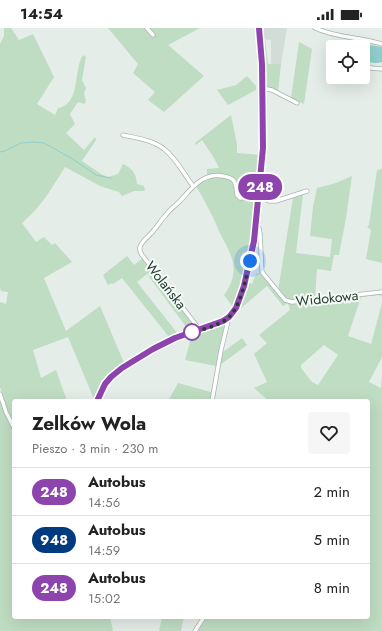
<!DOCTYPE html>
<html lang="pl">
<head>
<meta charset="utf-8">
<style>
	:root { --surface:#fff; --page:#f6f6f6; --text:#222; --muted:#767676; --line:#e0e0e0 }
	body { margin:0; font-family:Jost,sans-serif; background:var(--page); color:var(--text); height:100vh; display:flex; flex-direction:column; font-size:15px; white-space:nowrap }
	* { box-sizing:border-box; margin:0 }
	p { font-size:13px; color:var(--muted) }
	.icon { flex:none; width:22px; height:22px; fill:none; stroke:currentColor; stroke-width:2; stroke-linecap:round; stroke-linejoin:round }
	.map { position:relative; flex:1; overflow:hidden }
	.panel { position:absolute; left:12px; top:371px; width:358px; height:220px; display:flex; flex-direction:column; background:var(--surface); border-radius:4px; box-shadow:0 4px 16px #0002 }
	.panel>* { flex:none }
	.badge { padding:0 8px; border-radius:13px; font-size:14px; line-height:26px }
	.buttons { position:absolute; left:326px; top:12px; display:grid; gap:8px }
	.buttons a { display:grid; place-items:center; width:44px; height:44px; border-radius:4px; background:var(--surface); box-shadow:0 4px 16px #0002; font-size:20px }
	.you { position:absolute; width:20px; height:20px; margin:-10px; border:3px solid #fff; border-radius:50%; background:#1a73e8; box-shadow:0 0 0 6px #1a73e833 }
	.map>.badge { position:absolute; translate:-50% -50%; box-shadow:0 0 0 2px #fff }
	.round { display:grid; place-items:center; flex:none; width:42px; height:42px; border-radius:4px; background:var(--page) }
	.summary { display:flex; align-items:center; justify-content:space-between; height:68px; padding:0 20px }
	h1 { font-size:19px; font-weight:700; line-height:30px }
	ul { padding:0; list-style:none }
	li { display:flex; align-items:center; gap:12px; height:48px; padding:0 20px; border-top:1px solid var(--line) }
	li div { flex:1 }
	li b { display:block; font-size:15px }
	li em { font-style:normal }
	li .badge { min-width:44px; font-weight:700; text-align:center }
	.status { display:flex; justify-content:space-between; align-items:center; height:28px; padding:0 20px; background:var(--surface); direction:ltr }
	.status svg { height:11px; fill:currentColor }
	.map>svg:first-child { display:block }
	.built { fill:#d3ddd7 }
	.green { fill:#bfddc2; fill-rule:evenodd }
	.water { fill:#91cfce }
	.lines { fill:none; stroke-linecap:round; stroke-linejoin:round }
	.stream { stroke:#91cfce; stroke-width:1 }
	.minor-casing { stroke:#a8b5ae; stroke-width:5 }
	.minor { stroke:#fff; stroke-width:3.5 }
	.line-casing { stroke:#fff; stroke-width:9 }
	.line { stroke:#8e44ad; stroke-width:6 }
	.walk { stroke:#253e33; stroke-width:4; stroke-dasharray:0 7.2 }
	.stop-dot { fill:#fff; stroke:#8e44ad; stroke-width:2 }
	.labels { text-anchor:middle; dominant-baseline:central; stroke-width:4; stroke-linejoin:round; paint-order:stroke }
	.street-label { font-size:14px; fill:#253e33; stroke:#f5faf7 }
</style>
</head>
<body>
<div class="status"><b>14:54</b><svg viewBox="0 0 49 12"><path d="M0 12V9h3v3zM5 12V6h3v6zM10 12V3h3v9zM15 12V0h3v12zM26 1h20v11H26zM47 4h2v5h-2z"/></svg></div>
<div class="map">
<svg width="382" height="603" viewBox="0 0 382 603">
	<rect width="100%" height="100%" fill="#e5ede8"/>
	<polygon class="built" points="264,0 287,0 281,36 271,36 271,12 263,11"/>
	<g class="green">
		<path d="M4,0h7l8,12 14,-6 21,43 -17,27 18,11 3,-7c23,-4 15,-38 25,-53l3,2 -4,23 4,8 -2,5 2,8 -2,3 -6,-2 -8,12 5,10 -9,9 18,17 11,-13 1,3 -14,21 19,13 7,3 10,-3 5,-10c10,5 13,9 14,20l7,2 1,5h-11l-12,5 -3,-4 -19,-6 -35,-19c-13,21 -24,40 -43,56l14,19 8,-5 8,8 3,-2 17,19 -28,16 22,53 34,-25 24,57c-15,11 -21,19 -30,36l-26,-62 -35,13 8,28 15,-8 11,31h-53v21l-5,-8 -9,-27v-85l6,2 2,-12 -7,-1 -1,-4v-243l4,-8z"/>
		<polygon points="108,0 146,0 154,9 155,7 149,0 200,0 168,17 204,48 164,84 148,72 155,64 133,45 138,36"/>
		<polygon points="263,11 265,11 268,36 281,36 278,64 264,59"/>
		<polygon points="299,14 312,21 304,76 291,70"/>
		<polygon points="247,48 256,58 256,62 228,77 217,62 236,57"/>
		<path d="M231,87l6,29v9l24,2 -9,89 -13,50 -6,13 -9,-12c19,-27 6,-41 -6,-66 -6,-16 -15,-30 -23,-45l12,-7v-8l12,-1 -5,-10 -12,-18 -6,5 -1,-2z"/>
		<polygon points="382,141 382,235 366,231 371,202 367,199 369,197 377,142"/>
		<polygon points="352,148 346,190 339,227 334,227 331,243 317,241 315,270 291,273 286,272 278,263 293,170 303,166 296,225 330,229 332,211 310,208 313,179 317,160 336,155"/>
		<polygon points="127,228 134,237 143,230 193,296 194,299 192,298 187,300 147,246 137,254 178,306 169,309 122,250 113,256 112,255 108,257 103,247"/>
		<path d="M262,244l23,29 97,-8v4l-2,-2 -19,2 -13,39 23,8 11,-41v54l-13,25 12,6 1,-12v255h-184l7,-14h163v-216h-99l-15,-13 13,-6 -13,-28 13,-11 -8,-8 31,-25 -2,-7 -5,3 -16,-20 -27,23 -2,-1 9,-26 5,2 4,-10zM324,317l14,10 -20,30 -6,-3 -11,-14v-3z"/>
		<polygon points="226,293 216,338 185,332 192,306 216,299 216,298"/>
		<polygon points="242,310 247,317 220,337 223,324"/>
		<polygon points="178,355 211,364 210,373 168,373"/>
		<polygon points="0,373 8,394 14,403 14,589 110,589 113,603 0,603"/>
		<polygon points="162,589 184,589 181,603 159,603"/>
	</g>
	<path class="water" d="M364,16l18,3v15c-8,2 -12,1 -19,-3v-12h-1z"/>
	<g class="lines">
		<polyline class="stream" points="0,124 5,123 21,115 34,114 44,115 71,130 96,147 111,150"/>
		<g class="minor-casing">
			<g id="minor">
				<polyline points="147,0 153,7"/>
				<path d="M315,0c21,10 45,9 67,16"/>
				<polyline points="356,19 359,11"/>
				<polyline points="363,36 371,40 382,41"/>
				<polyline points="262,60 272,62 297,75"/>
				<path d="M123,107c13,3 30,5 41,14 12,9 20,25 29,37"/>
				<polyline points="256,199 259,200 260,206 262,244 285,272 292,274 382,264"/>
				<path d="M200,302l-58,-75c-2,-3 -3,-5 -2,-8 2,-7 10,-11 14,-17 4,-4 7,-10 11,-14 4,-6 10,-10 15,-15 12,-13 23,-29 43,-25 13,2 13,7 14,19l3,3 19,-1 10,4h7l31,-10"/>
				<polyline points="0,366 6,384 14,400"/>
				<polyline points="97,373 105,357 111,349 122,340 153,321 175,310 223,293 229,289 236,280 244,258 255,213 263,120 262,36 259,0"/>
				<polyline points="212,373 221,322 229,289"/>
				<polyline points="195,603 204,589"/>
			</g>
		</g>
		<use href="#minor" class="minor"/>
	</g>
	<g class="lines">
		<g class="line-casing">
			<polyline id="line" points="97,373 105,356 111,349 122,340 153,321 175,310 223,293 229,289 236,280 244,258 254,213 263,120 262,36 259,0"/>
		</g>
		<use href="#line" class="line"/>
		<path class="walk" d="M192,304l-4,2c11,-4 31,-8 40,-16 13,-11 18,-41 22,-57"/>
	</g>
	<circle class="stop-dot" cx="192" cy="304" r="8"/>
	<g class="labels">
		<g class="street-label">
			<text transform="translate(166 257) rotate(52)">Wolańska</text>
			<text transform="translate(327 270) rotate(-6)">Widokowa</text>
		</g>
	</g>
</svg>
<div class="buttons">
<a><svg class="icon" aria-label="locate" viewBox="0 0 24 24"><circle cx="12" cy="12" r="6"/><path d="M12 2v4M12 18v4M2 12h4M18 12h4"/></svg></a>
</div>
<div class="you" style="left:250px;top:233px"></div>
<b class="badge" style="left:260px;top:159px;background:#8e44ad;color:#fff">248</b>
<section class="panel">
<div class="summary"><div><h1>Zelków Wola</h1><p>Pieszo · 3 min · 230 m</p></div><a class="round"><svg class="icon" aria-label="heart" viewBox="0 0 24 24"><path d="M12 20l-8-8c-3-5 5-10 8-4 3-6 11-1 8 4z"/></svg></a></div>
<ul>
<li><span class="badge" style="background:#8e44ad;color:#fff">248</span><div><b>Autobus</b><p>14:56</p></div><em>2 min</em></li>
<li><span class="badge" style="background:#003b80;color:#fff">948</span><div><b>Autobus</b><p>14:59</p></div><em>5 min</em></li>
<li><span class="badge" style="background:#8e44ad;color:#fff">248</span><div><b>Autobus</b><p>15:02</p></div><em>8 min</em></li>
</ul>
</section>
</div>
</body>
</html>
